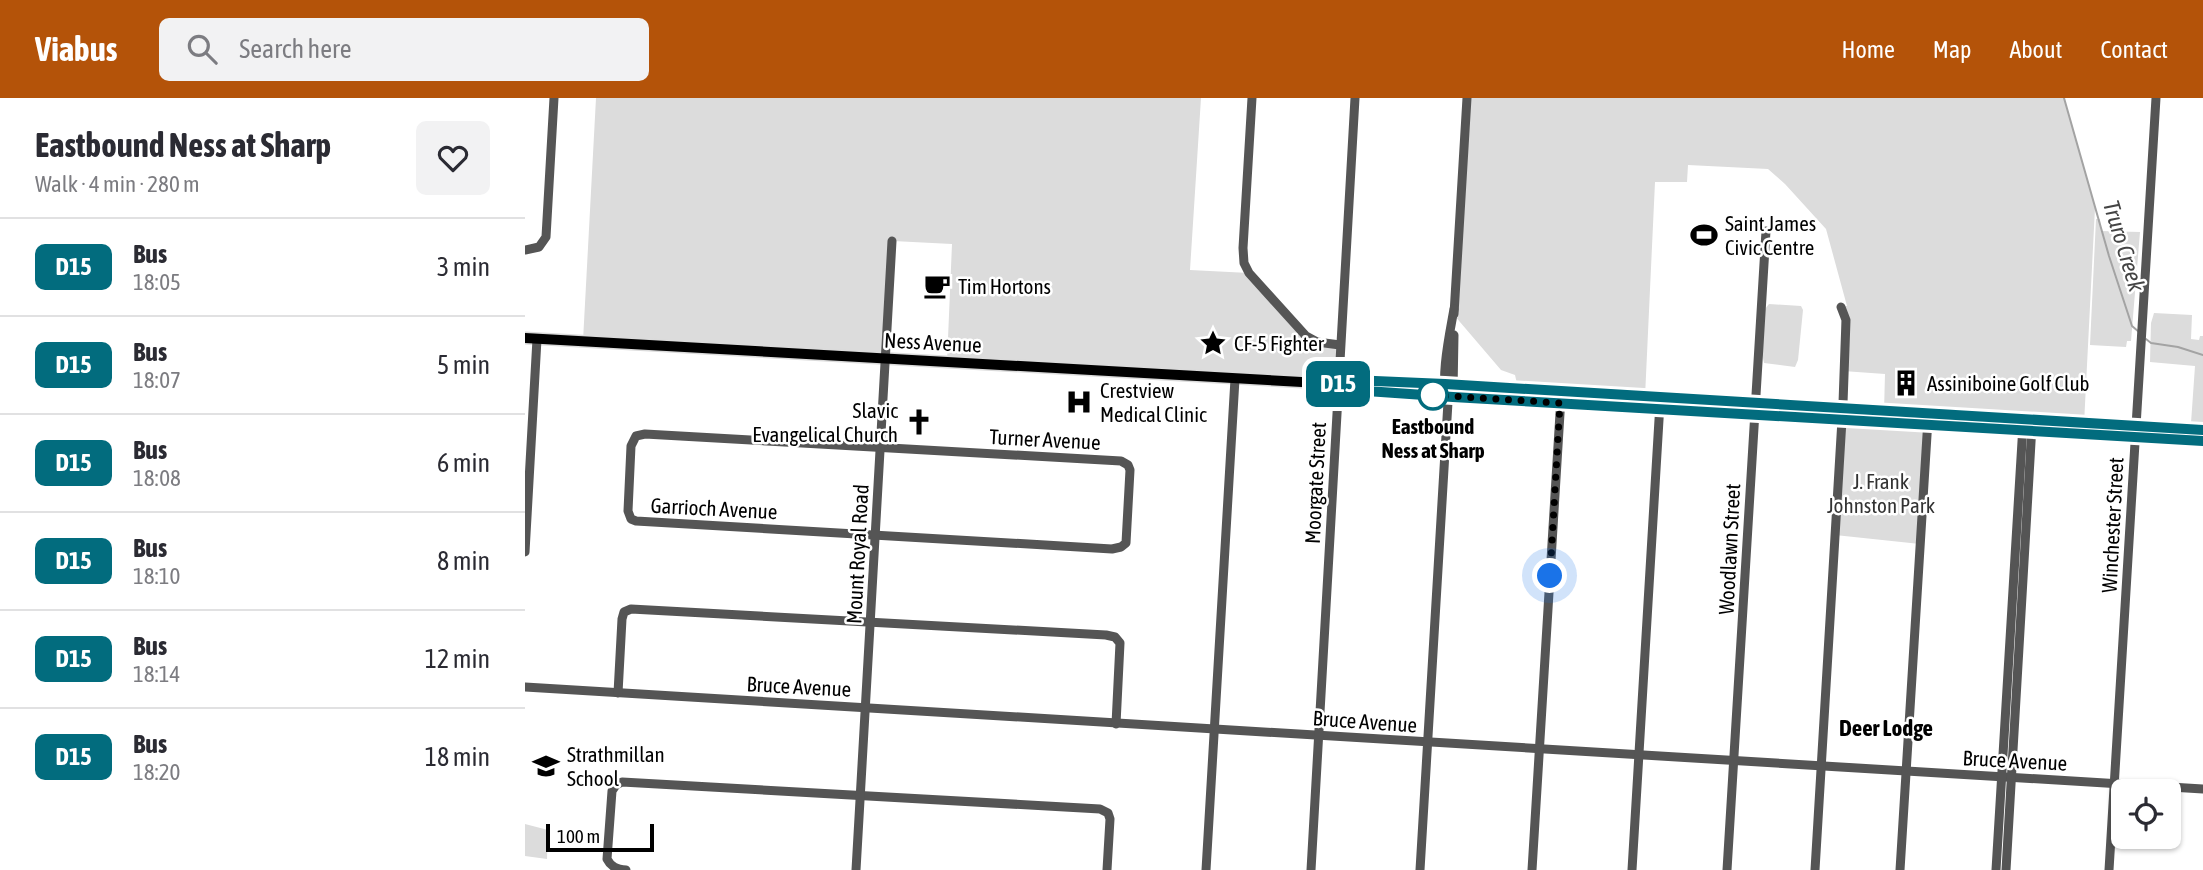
<!DOCTYPE html>
<html lang="en">
<head>
<meta charset="utf-8">
<style>
	:root { --surface:#fff; --page:#f2f2f3; --text:#2b2b33; --muted:#7c7c81; --line:#e1e1e2; --accent:#b45309 }
	body { margin:0; font-family:"Asap Condensed",sans-serif; background:var(--page); color:var(--text); height:100vh; display:flex; flex-direction:column; font-size:26px; white-space:nowrap }
	* { box-sizing:border-box; margin:0 }
	p { font-size:23px; color:var(--muted) }
	.icon { flex:none; width:38px; height:38px; fill:none; stroke:currentColor; stroke-width:2; stroke-linecap:round; stroke-linejoin:round }
	.map { position:relative; flex:1; overflow:hidden }
	.side { display:flex; flex-direction:column; background:var(--surface); width:525px }
	.side>* { flex:none }
	.badge { padding:0 14px; border-radius:10px; font-size:24px; line-height:46px }
	.controls { position:absolute; left:1586px; top:681px; display:grid; gap:14px }
	.controls a { display:grid; place-items:center; width:70px; height:70px; border-radius:10px; background:var(--surface); box-shadow:0 2px 5px #0004; font-size:35px }
	.scale { position:absolute; left:21px; bottom:18px; width:108px; box-sizing:border-box; padding-left:7px; border:4px solid #000; border-top:0; font-size:19px; line-height:24px; white-space:nowrap; color:#000; -webkit-text-stroke:5px #fff; paint-order:stroke }
	.you { position:absolute; width:35px; height:35px; margin:-18px; border:5px solid #fff; border-radius:50%; background:#1a73e8; box-shadow:0 0 0 10px #1a73e833 }
	.map>.badge { position:absolute; translate:-50% -50%; box-shadow:0 0 0 4px #fff }
	.round { display:grid; place-items:center; flex:none; width:74px; height:74px; border-radius:10px; background:var(--page) }
	.summary { display:flex; align-items:center; justify-content:space-between; height:119px; padding:0 35px }
	h1 { font-size:33px; font-weight:700; line-height:52px }
	ul { padding:0; list-style:none }
	li { display:flex; align-items:center; gap:21px; height:98px; padding:0 35px; border-top:2px solid var(--line) }
	li div { flex:1 }
	li b { display:block; font-size:26px }
	li em { font-style:normal }
	li .badge { min-width:77px; font-weight:700; text-align:center }
	header { display:flex; align-items:center; gap:42px; box-sizing:border-box; height:98px; padding:0 35px; background:var(--accent); color:#fff }
	header strong { font-size:33px }
	nav { display:flex; gap:38px; margin-inline-start:auto; font-size:24px }
	.search { width:490px; height:63px; background:var(--page); display:flex; align-items:center; gap:18px; box-sizing:border-box; padding:0 24px; border-radius:10px; color:var(--muted); font-size:26px }
	main { display:flex; flex:1; min-height:0 }
	.map>svg:first-child { display:block }
	.green { fill:#dcdcdc }
	.lines { fill:none; stroke-linecap:round; stroke-linejoin:round }
	.stream { stroke:#a3a3a3; stroke-width:2 }
	.major-casing { stroke:#dbdbdb; stroke-width:13 }
	.minor { stroke:#555; stroke-width:9 }
	.major { stroke:#000; stroke-width:10 }
	.line-casing { stroke:#fff; stroke-width:16 }
	.line { stroke:#026c7e; stroke-width:10 }
	.walk { stroke:#000; stroke-width:7; stroke-dasharray:0 12.6 }
	.stop-dot { fill:#fff; stroke:#026c7e; stroke-width:3.5 }
	.labels { text-anchor:middle; dominant-baseline:central; stroke-width:5; stroke-linejoin:round; paint-order:stroke }
	.poi-label { font-size:21px; fill:#000; stroke:#fff; text-anchor:start }
	.street-label { font-size:21px; fill:#000; stroke:#fff }
	.stop-label { font-size:21px; font-weight:bold; fill:#000; stroke:#fff }
	.park-label { font-size:21px; fill:#333; stroke:#fff }
	.water-label { font-size:23px; font-style:italic; fill:#444; stroke:#fff }
	.neighbourhood-label { font-size:23px; font-weight:bold; fill:#000; stroke:#fff }
</style>
</head>
<body>
<header>
<strong>Viabus</strong>
<div class="search"><svg class="icon" aria-label="search" viewBox="0 0 24 24"><circle cx="10" cy="10" r="6"/><path d="M15 15l6 6"/></svg>Search here</div>
<nav><a>Home</a><a>Map</a><a>About</a><a>Contact</a></nav>
</header>
<main>
<section class="side">
<div class="summary"><div><h1>Eastbound Ness at Sharp</h1><p>Walk · 4 min · 280 m</p></div><a class="round"><svg class="icon" aria-label="heart" viewBox="0 0 24 24"><path d="M12 20l-8-8c-3-5 5-10 8-4 3-6 11-1 8 4z"/></svg></a></div>
<ul>
<li><span class="badge" style="background:#026c7e;color:#fff">D15</span><div><b>Bus</b><p>18:05</p></div><em>3 min</em></li>
<li><span class="badge" style="background:#026c7e;color:#fff">D15</span><div><b>Bus</b><p>18:07</p></div><em>5 min</em></li>
<li><span class="badge" style="background:#026c7e;color:#fff">D15</span><div><b>Bus</b><p>18:08</p></div><em>6 min</em></li>
<li><span class="badge" style="background:#026c7e;color:#fff">D15</span><div><b>Bus</b><p>18:10</p></div><em>8 min</em></li>
<li><span class="badge" style="background:#026c7e;color:#fff">D15</span><div><b>Bus</b><p>18:14</p></div><em>12 min</em></li>
<li><span class="badge" style="background:#026c7e;color:#fff">D15</span><div><b>Bus</b><p>18:20</p></div><em>18 min</em></li>
</ul>
</section>
<div class="map">
<svg width="1678" height="772" viewBox="0 0 1678 772">
	<rect width="100%" height="100%" fill="#fff"/>
	<g class="green">
		<polygon points="71,0 676,0 665,172 724,175 781,238 815,247 813,286 422,264 427,146 368,143 362,261 58,243"/>
		<polygon points="942,0 1539,0 1570,110 1559,326 1359,313 1360,276 1318,273 1316,209 1322,208 1301,131 1260,86 1243,71 1163,67 1162,84 1130,84 1120,299 993,290 990,277 976,272 929,217"/>
		<polygon points="1571,121 1575,121 1576,133 1615,134 1606,243 1602,243 1601,249 1565,247"/>
		<polygon points="1244,206 1276,208 1278,212 1273,262 1270,269 1239,265 1237,255 1240,211"/>
		<polygon points="1629,215 1667,217 1666,241 1674,242 1675,238 1678,238 1678,326 1666,325 1670,268 1625,264 1626,225"/>
		<polygon points="1317,322 1403,327 1395,446 1310,437"/>
		<polygon points="0,726 23,732 22,761 0,758"/>
	</g>
	<g class="lines">
		<g class="stream">
			<polyline points="1539,0 1584,158 1607,228 1614,234"/>
			<polyline points="1621,241 1626,245 1653,249 1678,257"/>
		</g>
		<g class="major-casing">
			<g id="major">
				<polyline points="0,240 813,286 827,292 920,298 1678,343"/>
				<polyline points="813,286 827,281 920,286 1678,332"/>
			</g>
		</g>
		<g class="minor">
			<polyline points="727,0 718,150 719,165 724,175 781,238 792,244 815,247"/>
			<polyline points="0,152 14,149 21,139 29,0"/>
			<polyline points="929,216 942,0"/>
			<polyline points="928,293 929,237"/>
			<polygon points="120,336 596,363 603,367 605,372 601,445 596,449 587,451 111,423 106,421 103,413 106,348 111,338"/>
			<polyline points="0,454 12,241"/>
			<polyline points="0,589 1678,691"/>
			<polyline points="93,595 97,521 99,514 106,511 581,537 590,539 595,545 591,626"/>
			<path d="M101,772c-9,-1 -15,-3 -19,-11l5,-68 4,-6 6,-3 478,27 8,4 2,6 -3,51"/>
			<polyline points="331,772 367,143"/>
			<polyline points="681,772 710,281"/>
			<polyline points="786,772 830,0"/>
			<path d="M895,772l28,-468c-9,-20 2,-70 6,-93"/>
			<polyline points="1007,772 1036,299"/>
			<polyline points="1107,772 1135,305"/>
			<polyline points="1202,772 1241,133"/>
			<polyline points="1290,772 1318,305 1321,222 1316,209"/>
			<polyline points="1375,772 1403,321"/>
			<polyline points="1471,772 1498,327"/>
			<polyline points="1481,772 1507,327"/>
			<polyline points="1584,772 1631,0"/>
		</g>
		<use href="#major" class="major"/>
	</g>
	<g class="lines">
		<g class="line-casing">
			<polyline id="line" points="1678,332 920,286 827,282 813,286 827,292 928,299 1678,343"/>
		</g>
		<use href="#line" class="line"/>
		<polyline class="walk" points="908,297 1035,305 1025,478"/>
	</g>
	<defs>
		<g id="stadium-bare" transform="scale(2.1)"><path d="M0-5a6.5 5 0 1 0 0 10a6.5 5 0 1 0 0-10ZM-3.5-1.8h7v3.6h-7Z" fill="#000" stroke="#fff" stroke-width="2.5" paint-order="stroke"/></g>
		<g id="cafe-bare" transform="scale(2.1)"><path d="M-5.5-4.5H6V0H3Q3 3.5 0 3.5H-2.5Q-5.5 3.5-5.5 0ZM3-3.2v2h1.7v-2ZM-6 4.5H4V6H-6Z" fill="#000" stroke="#fff" stroke-width="2.5" paint-order="stroke"/></g>
		<g id="sight-bare" transform="scale(2.1)"><path d="M0-6L1.8-2.2L6-1.7L2.9 1.2L3.7 5.4L0 3.3L-3.7 5.4L-2.9 1.2L-6-1.7L-1.8-2.2Z" fill="#000" stroke="#fff" stroke-width="2.5" paint-order="stroke"/></g>
		<g id="building-bare" transform="scale(2.1)"><path d="M-4-6H4V6H1V3H-1V6H-4ZM-2.5-4.3h1.7v1.8h-1.7ZM.8-4.3h1.7v1.8H.8ZM-2.5-1h1.7V.8h-1.7ZM.8-1h1.7V.8H.8Z" fill="#000" stroke="#fff" stroke-width="2.5" paint-order="stroke"/></g>
		<g id="hospital-bare" transform="scale(2.1)"><path d="M-5-5h3v3.5h4V-5h3V5h-3V1.5h-4V5h-3Z" fill="#000" stroke="#fff" stroke-width="2.5" paint-order="stroke"/></g>
		<g id="church-bare" transform="scale(2.1)"><path d="M-1.2-6h2.4v3.5h3.3v2.4h-3.3V6h-2.4V-.1h-3.3v-2.4h3.3Z" fill="#000" stroke="#fff" stroke-width="2.5" paint-order="stroke"/></g>
		<g id="school-bare" transform="scale(2.1)"><path d="M0-5L7-2L0 1L-7-2ZM-4 1L0 2.5L4 1V4Q0 6-4 4Z" fill="#000" stroke="#fff" stroke-width="2.5" paint-order="stroke"/></g>
	</defs>
	<g fill-rule="evenodd">
		<use href="#stadium-bare" x="1179" y="137"/>
		<use href="#cafe-bare" x="412" y="188"/>
		<use href="#sight-bare" x="688" y="245"/>
		<use href="#building-bare" x="1381" y="285"/>
		<use href="#hospital-bare" x="554" y="304"/>
		<use href="#church-bare" x="394" y="324"/>
		<use href="#school-bare" x="21" y="668"/>
	</g>
	<circle class="stop-dot" cx="908" cy="297" r="14"/>
	<g class="labels">
		<g class="poi-label">
			<text x="1200" y="125">Saint James<tspan x="1200" dy="24">Civic Centre</tspan></text>
			<text x="433" y="188">Tim Hortons</text>
			<text x="709" y="245">CF-5 Fighter</text>
			<text x="1402" y="285">Assiniboine Golf Club</text>
			<text x="575" y="292">Crestview<tspan x="575" dy="24">Medical Clinic</tspan></text>
			<text x="373" y="312" text-anchor="end">Slavic<tspan x="373" dy="24">Evangelical Church</tspan></text>
			<text x="42" y="656">Strathmillan<tspan x="42" dy="24">School</tspan></text>
		</g>
		<g class="street-label">
			<text transform="translate(408 244) rotate(3)">Ness Avenue</text>
			<text transform="translate(520 341) rotate(3)">Turner Avenue</text>
			<text transform="translate(790 385) rotate(-87)">Moorgate Street</text>
			<text transform="translate(189 410) rotate(3)">Garrioch Avenue</text>
			<text transform="translate(1587 427) rotate(-87)">Winchester Street</text>
			<text transform="translate(1204 451) rotate(-87)">Woodlawn Street</text>
			<text transform="translate(332 456) rotate(-87)">Mount Royal Road</text>
			<text transform="translate(274 588) rotate(3)">Bruce Avenue</text>
			<text transform="translate(840 623) rotate(4)">Bruce Avenue</text>
			<text transform="translate(1490 662) rotate(3)">Bruce Avenue</text>
		</g>
		<g class="stop-label">
			<text x="908" y="328">Eastbound<tspan x="908" dy="24">Ness at Sharp</tspan></text>
		</g>
		<g class="park-label">
			<text x="1356" y="383">J. Frank<tspan x="1356" dy="24">Johnston Park</tspan></text>
		</g>
		<g class="water-label">
			<text transform="translate(1599 148) rotate(73)">Truro Creek</text>
		</g>
		<g class="neighbourhood-label">
			<text x="1361" y="630">Deer Lodge</text>
		</g>
	</g>
</svg>
<div class="controls">
<a><svg class="icon" aria-label="locate" viewBox="0 0 24 24"><circle cx="12" cy="12" r="6"/><path d="M12 2v4M12 18v4M2 12h4M18 12h4"/></svg></a>
</div>
<div class="scale">100 m</div>
<div class="you" style="left:1025px;top:478px"></div>
<b class="badge" style="left:813px;top:286px;background:#026c7e;color:#fff">D15</b>
</div>
</main>
</body>
</html>
